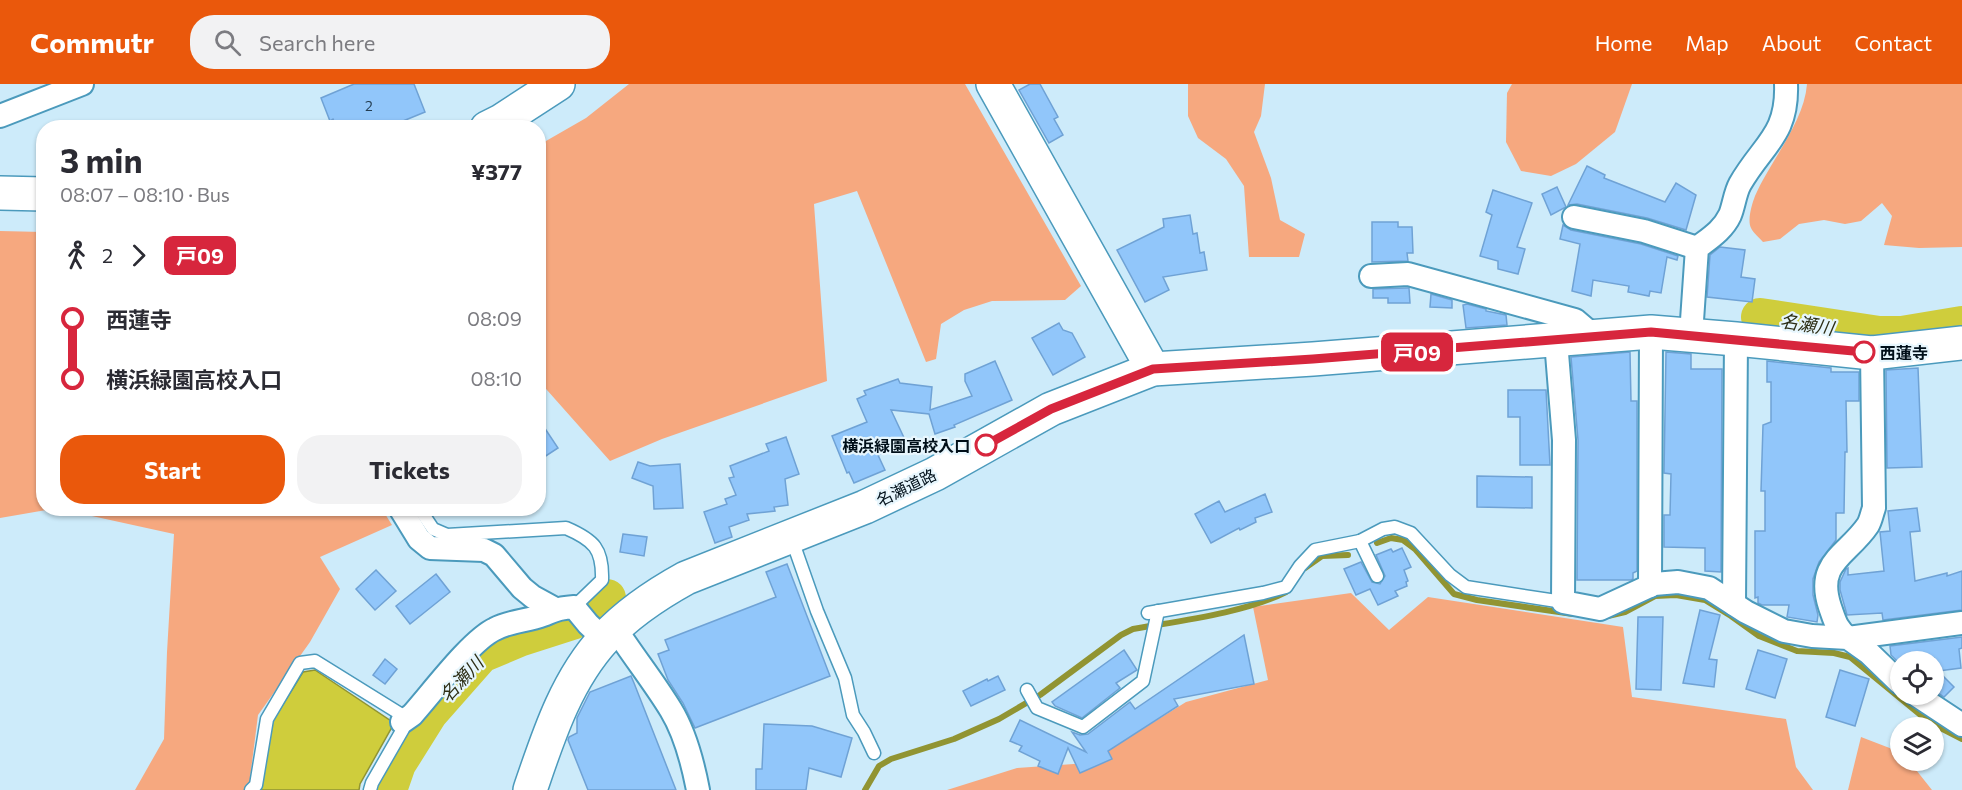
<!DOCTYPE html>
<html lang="en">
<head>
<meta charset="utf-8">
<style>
	:root { --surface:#fff; --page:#f2f2f3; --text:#2b2b33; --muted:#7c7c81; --accent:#ea580c }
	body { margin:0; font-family:Commissioner,"Noto Sans JP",sans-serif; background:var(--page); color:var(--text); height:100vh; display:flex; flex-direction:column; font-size:22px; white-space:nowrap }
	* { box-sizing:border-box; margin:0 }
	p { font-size:20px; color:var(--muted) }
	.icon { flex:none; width:33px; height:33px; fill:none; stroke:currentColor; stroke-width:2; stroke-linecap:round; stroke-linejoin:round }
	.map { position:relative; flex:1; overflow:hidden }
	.side { position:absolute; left:36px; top:36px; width:510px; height:396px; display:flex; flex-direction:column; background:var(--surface); border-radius:24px; box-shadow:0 2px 4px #0004 }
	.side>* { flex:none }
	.badge { padding:0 12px; border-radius:9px; font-size:21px; line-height:39px }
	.controls { position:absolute; left:1890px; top:567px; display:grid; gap:12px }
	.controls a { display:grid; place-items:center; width:54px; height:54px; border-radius:50%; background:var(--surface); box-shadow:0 2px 4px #0004; font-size:30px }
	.map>.badge { position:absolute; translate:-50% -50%; box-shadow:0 0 0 3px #fff }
	.legs { display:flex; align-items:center; gap:9px; height:66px; padding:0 24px; font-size:20px }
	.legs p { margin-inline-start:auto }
	.head { display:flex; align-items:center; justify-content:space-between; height:102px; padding:0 24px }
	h1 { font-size:33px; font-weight:700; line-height:45px }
	.button { display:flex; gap:12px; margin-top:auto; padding:12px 24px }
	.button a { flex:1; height:69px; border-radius:24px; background:var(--accent); color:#fff; font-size:24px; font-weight:700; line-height:69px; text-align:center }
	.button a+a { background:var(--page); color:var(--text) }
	ul { padding:0 24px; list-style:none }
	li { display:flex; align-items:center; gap:21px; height:60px; font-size:22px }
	li i { display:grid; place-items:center; width:9px; height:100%; margin:0 8px; background:currentColor }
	li i::after { content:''; width:15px; height:15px; margin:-8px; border:4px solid; border-radius:50%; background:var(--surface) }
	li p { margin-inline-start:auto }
	li:first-child i { background:linear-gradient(#0000 50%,currentColor 0) }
	li:last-child i { background:linear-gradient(currentColor 50%,#0000 0) }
	header { display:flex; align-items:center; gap:36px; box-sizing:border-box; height:84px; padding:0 30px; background:var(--accent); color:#fff }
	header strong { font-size:28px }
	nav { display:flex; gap:33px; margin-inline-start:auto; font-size:21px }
	.search { width:420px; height:54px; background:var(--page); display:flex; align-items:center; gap:15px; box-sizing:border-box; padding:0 21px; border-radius:24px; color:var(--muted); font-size:22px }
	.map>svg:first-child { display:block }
	.green { fill:#f6a87f }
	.water { fill:#cfcd3c; stroke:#919432; stroke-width:1.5 }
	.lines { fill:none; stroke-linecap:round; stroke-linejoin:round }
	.stream { stroke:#919432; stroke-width:6 }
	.river { stroke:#cfcd3c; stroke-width:38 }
	.building { fill:#91c6fa; stroke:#6fa2d5; stroke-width:1.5 }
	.lane-casing { stroke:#4b9abc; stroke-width:15 }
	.street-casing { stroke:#4b9abc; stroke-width:26 }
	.secondary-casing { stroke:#4b9abc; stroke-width:36 }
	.lane { stroke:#fff; stroke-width:12 }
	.street { stroke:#fff; stroke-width:22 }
	.secondary { stroke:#fff; stroke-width:33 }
	.line-1-casing { stroke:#fff; stroke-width:14 }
	.line-1 { stroke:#d7263d; stroke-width:9 }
	.stop-1-dot { fill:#fff; stroke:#d7263d; stroke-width:3 }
	.labels { text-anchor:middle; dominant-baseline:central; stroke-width:4.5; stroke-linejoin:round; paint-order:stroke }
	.number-label { font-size:14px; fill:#243d51 }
	.stop-label { font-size:16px; font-weight:bold; fill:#000f19; stroke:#e7f6fd; text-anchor:start }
	.street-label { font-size:16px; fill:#000f19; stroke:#e7f6fd }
	.water-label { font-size:18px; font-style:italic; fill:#2e2f17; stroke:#e7f6fd }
</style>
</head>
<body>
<header>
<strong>Commutr</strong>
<div class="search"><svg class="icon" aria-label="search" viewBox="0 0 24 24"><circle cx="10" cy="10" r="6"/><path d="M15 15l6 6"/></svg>Search here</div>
<nav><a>Home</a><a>Map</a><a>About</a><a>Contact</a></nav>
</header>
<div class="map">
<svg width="1962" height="706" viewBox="0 0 1962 706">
	<rect width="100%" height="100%" fill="#cdebfa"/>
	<g class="green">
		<polygon points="629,0 965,0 1081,202 1065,216 992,217 964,226 941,240 936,275 926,278 857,107 814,120 827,297 662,355 610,377 539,297 539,61 586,34"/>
		<polygon points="1188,0 1265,0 1261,32 1254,48 1271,94 1280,136 1305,150 1299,173 1249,173 1244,102 1226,75 1198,54 1188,32"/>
		<polygon points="1512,0 1632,0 1615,48 1576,80 1551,92 1521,87 1506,58 1507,9"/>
		<path d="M1807,0h155v163l-43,1 -35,-3 8,-29 -10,-13 -21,18 -16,3 -21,-4 -25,4 -19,15 -17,3c-4,-5 -10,-9 -12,-14 -4,-8 1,-24 4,-32 15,-35 49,-73 52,-112z"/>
		<polygon points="0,147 43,148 44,424 52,425 0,434"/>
		<polygon points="60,425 382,425 392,441 320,473 340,505 310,558 258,631 249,702 245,706 135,706 164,655 167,568 174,450"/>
		<polygon points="1351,509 1389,546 1428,513 1623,543 1632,613 1786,635 1796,683 1813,706 947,706 1017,684 1088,679 1186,618 1268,596 1253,523"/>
		<polygon points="1861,653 1900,668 1900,676 1909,677 1932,706 1848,706"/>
	</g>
	<polygon class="water" points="315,586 391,637 392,643 360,700 359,706 261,706 272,638 303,588"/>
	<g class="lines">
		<g class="stream">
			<polyline points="1377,459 1391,454 1403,456 1415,465 1454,510 1477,516 1573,530"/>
			<polyline points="1305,484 1322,472 1348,471"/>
			<polyline points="1608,532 1625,528 1655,512 1676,511 1705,516 1731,532 1759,552 1797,567 1834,569 1850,573 1929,638 1962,655"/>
			<path d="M865,706l14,-24 12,-7 63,-20 45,-20 41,-24 81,-60 12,-6c45,-8 112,-16 153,-37"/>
		</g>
		<g class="river">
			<polyline points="1760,233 1879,251 1902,251 1962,241"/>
			<polyline points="388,706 397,680 429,629 481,570 519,554 572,537 607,514"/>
		</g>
	</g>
	<g class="building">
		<polygon points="354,0 414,0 425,28 386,44 337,44 333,35 330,37 321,14"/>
		<polygon points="1030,0 1040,0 1058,33 1054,35 1063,51 1049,59 1019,6"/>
		<polygon points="1587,82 1605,91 1604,94 1665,118 1676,99 1696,111 1686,146 1647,134 1577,120 1568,121"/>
		<polygon points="1557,103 1566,123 1551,131 1542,110"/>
		<polygon points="1493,106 1532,119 1517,163 1525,165 1518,190 1498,185 1498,177 1480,172 1492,131 1486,128"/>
		<polygon points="1190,131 1193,150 1197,149 1200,169 1204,168 1207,186 1163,193 1169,206 1145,218 1117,166 1164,143 1163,135"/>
		<polygon points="1372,138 1398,138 1398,143 1412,143 1413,169 1407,169 1408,177 1372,178"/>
		<polygon points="1563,141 1571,146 1641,160 1678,172 1677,176 1667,173 1661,209 1650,207 1649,212 1628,208 1629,202 1593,196 1591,212 1572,207 1580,160 1560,155"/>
		<polygon points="1720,163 1745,166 1741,193 1755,195 1752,218 1707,213 1710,171"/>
		<polygon points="1407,204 1409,204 1410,219 1388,219 1388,214 1373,214 1373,205"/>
		<polygon points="1431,210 1452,216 1452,224 1430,223"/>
		<polygon points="1467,220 1486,225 1486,227 1506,231 1507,241 1466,244 1463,221"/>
		<polygon points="1059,239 1063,246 1072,249 1085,273 1053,291 1032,254"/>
		<polygon points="1630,268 1631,317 1637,317 1637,487 1633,489 1633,495 1631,496 1577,496 1578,356 1571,273"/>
		<polygon points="1666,268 1691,270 1691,285 1722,285 1721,488 1705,487 1705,464 1664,463 1664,431 1670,431 1671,390 1664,389"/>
		<polygon points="995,277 1012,316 954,341 955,343 935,350 929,330 891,326 906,358 878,371 885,386 854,399 849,388 847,389 832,352 867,338 857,315 866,311 864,307 898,295 900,299 932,303 930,326 972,312 965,297 965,290"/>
		<polygon points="1767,277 1831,284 1831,288 1859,288 1859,317 1846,317 1847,368 1845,368 1844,429 1836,429 1836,456 1819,478 1813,495 1813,511 1818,531 1817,538 1787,533 1789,521 1762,521 1758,519 1758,513 1755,514 1755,447 1765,447 1765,407 1761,407 1763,341 1771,338 1771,298 1767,298"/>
		<polygon points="1918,284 1922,383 1887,384 1886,286"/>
		<polygon points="1508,306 1546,306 1550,381 1520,381 1520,333 1508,333"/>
		<polygon points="538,334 558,364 538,377"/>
		<polygon points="786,353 799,390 785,395 788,421 774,423 775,427 747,430 749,436 729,443 732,453 715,459 704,428 727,420 725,415 736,411 729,394 734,393 730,382 769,367 766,360"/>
		<polygon points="638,378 650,382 680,380 683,424 654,425 653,402 632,394"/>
		<polygon points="1477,392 1532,393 1532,424 1477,423"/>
		<polygon points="1265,410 1272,428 1255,434 1256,438 1240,446 1239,444 1211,459 1195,430 1219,417 1225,428"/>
		<polygon points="1917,424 1920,447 1910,448 1915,497 1947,489 1947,492 1962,487 1962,526 1883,536 1882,529 1847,531 1840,506 1840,498 1846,485 1848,484 1848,491 1884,487 1880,448 1890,447 1888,427"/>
		<polygon points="623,450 647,453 644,472 620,468"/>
		<polygon points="1402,464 1411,483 1404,486 1408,497 1406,498 1407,502 1395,507 1398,512 1378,521 1370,505 1356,511 1344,485 1361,478 1372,498 1380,500 1385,492 1376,471 1391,465 1393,468"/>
		<polygon points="787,480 830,592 695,644 683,619 668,596 658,570 669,566 665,556 776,513 766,488"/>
		<polygon points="376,486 396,507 375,526 356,505"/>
		<polygon points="436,490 450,508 410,540 396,522"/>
		<polygon points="1700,526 1720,531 1709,575 1717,576 1714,603 1683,599"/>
		<polygon points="1638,533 1663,533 1661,606 1636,605"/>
		<polygon points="1244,551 1254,600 1174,615 1178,622 1108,667 1112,675 1080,689 1068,664 1058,690 1038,682 1040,677 1019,667 1022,662 1010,657 1020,636 1086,668 1072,648 1080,651 1088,650 1130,618 1135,625"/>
		<polygon points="1962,553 1962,564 1959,565 1961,584 1938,587 1954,603 1944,613 1934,606 1934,574 1898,578 1891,571 1890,562"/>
		<polygon points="1124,566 1137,586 1116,599 1120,604 1082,634 1055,622 1052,618"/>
		<polygon points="1758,566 1787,575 1775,614 1746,605"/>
		<polygon points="385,575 397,585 385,600 373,591"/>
		<polygon points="1840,586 1869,595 1855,642 1826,633"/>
		<polygon points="631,592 634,599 676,706 588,706 568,656 569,653 577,649 577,634 590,608"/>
		<polygon points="998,592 1005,606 971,622 963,607 987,595 988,597"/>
		<polygon points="764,640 812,642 852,654 841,693 809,684 806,706 756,706 756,685 762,685"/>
	</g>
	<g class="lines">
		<g class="lane-casing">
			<g id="lane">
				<path d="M419,424l14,21 14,6 119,-7c28,12 37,21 36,52l-28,27"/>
				<polyline points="791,453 817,527 845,594 853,631 864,648 874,669"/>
				<polyline points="1360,457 1377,492"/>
				<polyline points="1148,529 1263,509 1286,503 1300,482 1315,466 1360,457 1383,445 1395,443 1411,449 1450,491 1466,503 1563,518"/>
				<polyline points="1027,606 1037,624 1083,643 1143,597 1158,527"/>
				<polyline points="251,706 256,701 267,635 300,579 315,577 402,631 403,645 372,699 370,706"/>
			</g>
		</g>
		<g class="street-casing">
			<g id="street">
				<polyline points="0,32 82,0"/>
				<polyline points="1574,133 1644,147 1697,164"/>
				<polyline points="1371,192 1408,190 1575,236 1595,253"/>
				<path d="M1691,251l6,-87c13,-10 26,-18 33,-33 4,-10 5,-22 10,-31 23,-40 48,-49 46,-100"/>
				<polyline points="1556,257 1564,356 1563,518 1600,525 1654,500 1678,498 1709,504 1746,528 1784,547 1812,552 1848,554 1869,569 1900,599"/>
				<path d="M1872,269l2,155c-2,5 -3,12 -6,17 -21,31 -53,37 -38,82 5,14 6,21 18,31l114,-15"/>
				<polyline points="400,424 419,455 430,464 484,466 494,471 522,504 533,513 555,525"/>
				<polyline points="1650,502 1651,248"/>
				<polyline points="1734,520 1736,255"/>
				<path d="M615,544c18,28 39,54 56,82 14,23 22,54 27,80"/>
				<polyline points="1915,610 1962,641"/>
				<path d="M402,638l10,-7c19,-21 59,-75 83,-86 15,-8 32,-8 48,-14 13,-5 16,-7 31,-8l14,17 16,15"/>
			</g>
		</g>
		<g class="secondary-casing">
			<g id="secondary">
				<polyline points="993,0 1153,285"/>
				<polyline points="487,44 501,37 558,0"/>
				<polyline points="0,109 44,110"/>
				<path d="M530,706c18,-53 36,-110 75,-152 23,-25 52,-44 81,-60l179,-71 70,-33 116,-65 102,-40 160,-10 338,-27 85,7 136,14 90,-10"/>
			</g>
		</g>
		<use href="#lane" class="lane"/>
		<use href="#street" class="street"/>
		<use href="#secondary" class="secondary"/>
	</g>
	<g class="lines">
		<g class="line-1-casing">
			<polyline id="line-1" points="986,361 1051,325 1153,285 1313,275 1651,248 1864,268"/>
		</g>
		<use href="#line-1" class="line-1"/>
	</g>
	<g class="stop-1-dot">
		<circle cx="1864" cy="268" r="10"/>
		<circle cx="986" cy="361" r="10"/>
	</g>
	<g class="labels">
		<g class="number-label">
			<text x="369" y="21">2</text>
		</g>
		<g class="stop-label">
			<text x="1880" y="268">西蓮寺</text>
			<text x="970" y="361" text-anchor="end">横浜緑園高校入口</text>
		</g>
		<g class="street-label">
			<text transform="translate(906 403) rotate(-26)">名瀬道路</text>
		</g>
		<g class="water-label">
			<text transform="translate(1807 240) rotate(9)">名瀬川</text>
			<text transform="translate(461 595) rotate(-47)">名瀬川</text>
		</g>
	</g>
</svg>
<div class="controls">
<a><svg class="icon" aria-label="locate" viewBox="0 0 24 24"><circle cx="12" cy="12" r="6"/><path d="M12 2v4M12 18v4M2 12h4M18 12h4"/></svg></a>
<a><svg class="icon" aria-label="layers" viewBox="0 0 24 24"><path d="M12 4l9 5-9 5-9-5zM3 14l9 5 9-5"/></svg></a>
</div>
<b class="badge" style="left:1417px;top:268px;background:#d7263d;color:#fff">戸09</b>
<section class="side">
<div class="head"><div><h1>3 min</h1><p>08:07 – 08:10 · Bus</p></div><b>¥377</b></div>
<div class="legs"><svg class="icon" aria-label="walk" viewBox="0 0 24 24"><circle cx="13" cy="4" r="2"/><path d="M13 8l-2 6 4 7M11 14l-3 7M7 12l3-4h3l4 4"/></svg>2<svg class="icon" aria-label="forward" viewBox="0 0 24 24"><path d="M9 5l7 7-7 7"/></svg><b class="badge" style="background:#d7263d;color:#fff">戸09</b></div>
<ul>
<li><i style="color:#d7263d"></i><b>西蓮寺</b><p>08:09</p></li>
<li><i style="color:#d7263d"></i><b>横浜緑園高校入口</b><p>08:10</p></li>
</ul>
<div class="button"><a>Start</a><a>Tickets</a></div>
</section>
</div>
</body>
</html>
